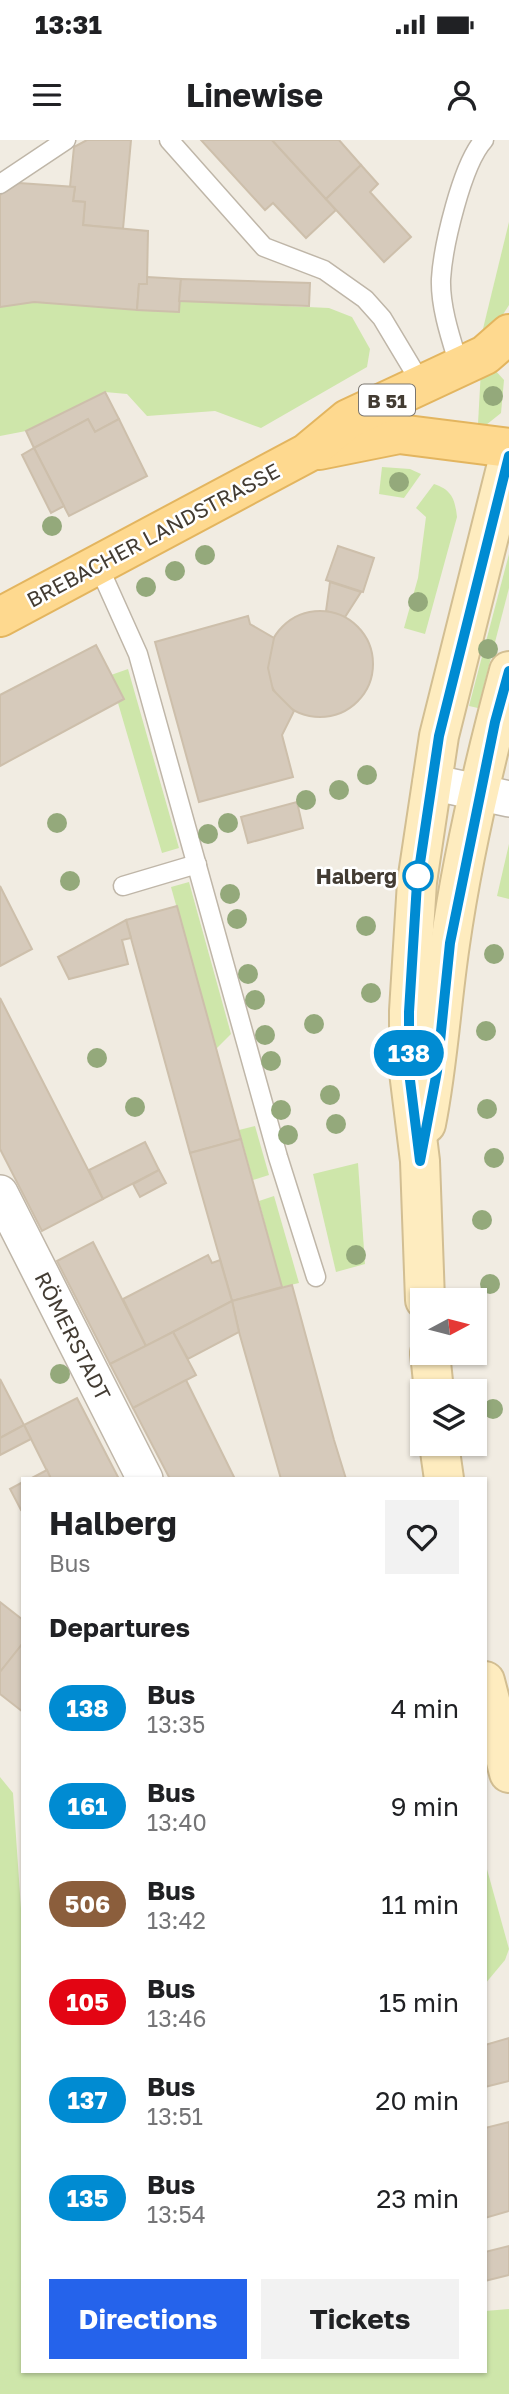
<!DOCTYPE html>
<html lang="en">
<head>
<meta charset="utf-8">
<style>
	:root { --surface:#fff; --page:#f2f2f2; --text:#202124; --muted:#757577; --accent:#2563eb }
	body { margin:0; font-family:"Golos Text",sans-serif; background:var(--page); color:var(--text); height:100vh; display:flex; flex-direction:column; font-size:26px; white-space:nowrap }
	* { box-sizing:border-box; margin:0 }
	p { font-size:23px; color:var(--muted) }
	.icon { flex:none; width:38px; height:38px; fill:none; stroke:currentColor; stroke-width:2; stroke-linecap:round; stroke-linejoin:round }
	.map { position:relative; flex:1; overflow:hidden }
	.panel { position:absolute; left:21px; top:1337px; width:466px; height:896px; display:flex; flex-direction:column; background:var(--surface); border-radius:0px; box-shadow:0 2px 5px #0004 }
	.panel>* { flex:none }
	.badge { padding:0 14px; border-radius:23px; font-size:24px; line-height:46px }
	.needle { width:46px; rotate:83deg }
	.buttons { position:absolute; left:410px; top:1148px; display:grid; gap:14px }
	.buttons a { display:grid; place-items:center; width:77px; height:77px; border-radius:0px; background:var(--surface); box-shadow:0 2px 5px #0004; font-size:35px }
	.map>.badge { position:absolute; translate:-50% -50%; box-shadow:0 0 0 4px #fff }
	h2 { padding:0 28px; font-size:26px; line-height:63px }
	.round { display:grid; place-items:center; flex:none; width:74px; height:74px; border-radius:0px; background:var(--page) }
	.overview { display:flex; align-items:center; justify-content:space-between; height:119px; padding:0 28px }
	h1 { font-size:33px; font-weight:700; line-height:52px }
	.action { display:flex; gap:14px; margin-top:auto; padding:14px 28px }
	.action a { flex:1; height:80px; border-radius:0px; background:var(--accent); color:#fff; font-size:28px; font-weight:700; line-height:80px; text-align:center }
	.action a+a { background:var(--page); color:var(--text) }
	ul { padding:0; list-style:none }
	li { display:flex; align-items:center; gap:21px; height:98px; padding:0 28px }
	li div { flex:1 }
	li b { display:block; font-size:26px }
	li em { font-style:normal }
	li .badge { min-width:77px; font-weight:700; text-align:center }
	.status { display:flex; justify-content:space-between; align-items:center; height:49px; padding:0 35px; background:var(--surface); direction:ltr }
	.status svg { height:19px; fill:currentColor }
	header { display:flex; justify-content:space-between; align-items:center; height:91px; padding:0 28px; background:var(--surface); font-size:32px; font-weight:700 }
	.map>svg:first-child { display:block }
	.green { fill:#cee6aa }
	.building { fill:#d6cabb; stroke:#cdbfab; stroke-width:2 }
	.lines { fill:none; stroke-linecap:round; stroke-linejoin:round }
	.service-casing { stroke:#bfb6a8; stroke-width:21 }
	.minor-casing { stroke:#bfb6a8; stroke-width:38 }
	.secondary-casing { stroke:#d2be92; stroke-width:42 }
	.primary-casing { stroke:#e3b55f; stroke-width:42 }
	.service { stroke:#fff; stroke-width:18 }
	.minor { stroke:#fff; stroke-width:35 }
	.secondary { stroke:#feecbf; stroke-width:38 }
	.primary { stroke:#fed98f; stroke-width:38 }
	.tree { fill:#94a97b }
	.line-casing { stroke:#fff; stroke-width:16 }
	.line { stroke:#008bd2; stroke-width:10 }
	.stop-dot { fill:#fff; stroke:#008bd2; stroke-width:3.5 }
	.labels { text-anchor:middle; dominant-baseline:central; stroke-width:5; stroke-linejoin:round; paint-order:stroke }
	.shield { fill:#fff; stroke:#7b7670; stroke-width:2 }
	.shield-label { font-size:19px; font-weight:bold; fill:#433c33 }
	.street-label { font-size:21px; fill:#433c33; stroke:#fff }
	.stop-label { font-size:21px; font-weight:bold; fill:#433c33; stroke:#fff; text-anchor:end }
</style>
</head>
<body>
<div class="status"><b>13:31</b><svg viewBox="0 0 49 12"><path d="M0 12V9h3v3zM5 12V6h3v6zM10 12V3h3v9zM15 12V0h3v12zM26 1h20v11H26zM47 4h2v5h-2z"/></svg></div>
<header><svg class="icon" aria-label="menu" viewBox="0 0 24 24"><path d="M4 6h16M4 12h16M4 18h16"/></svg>Linewise<svg class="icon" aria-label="person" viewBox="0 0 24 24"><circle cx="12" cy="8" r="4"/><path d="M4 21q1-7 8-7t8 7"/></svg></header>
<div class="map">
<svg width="509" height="2254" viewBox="0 0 509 2254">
	<rect width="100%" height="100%" fill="#f1ece2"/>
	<g class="green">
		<polygon points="509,82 509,165 497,184 481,197"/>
		<polygon points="179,161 329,168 352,177 370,209 367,227 261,288 215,271 147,276 127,254 105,252 26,291 0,296 0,167 34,162 179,172"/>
		<polygon points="481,229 494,229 504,240 501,273 486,285 478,284"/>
		<polygon points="382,327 410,329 421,334 404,358 379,354"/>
		<path d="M434,344c18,6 21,15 23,33l-32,117 -21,-6 14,-50 8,-61 -10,-9z"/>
		<polygon points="509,414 509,448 478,568 469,566"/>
		<polygon points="128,529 179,708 162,713 118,563 124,559 111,535"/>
		<polygon points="509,704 509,759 497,756"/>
		<polygon points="189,742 231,894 216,909 171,747"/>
		<polygon points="255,986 269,1035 253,1040 239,990"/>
		<polygon points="358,1023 365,1124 336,1132 313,1034"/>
		<polygon points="274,1056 299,1143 282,1147 259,1061"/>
		<polygon points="0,1637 13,1653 23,1798 23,2231 485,2231 485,2171 509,2169 509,2254 0,2254"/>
		<polygon points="485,1722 509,1809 505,1820 485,1844"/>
	</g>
	<g class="building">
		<polygon points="87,0 131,0 123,89 83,85 85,62 73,61 75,47 70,47 74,7"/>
		<polygon points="201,0 272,0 336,70 306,98 273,63 265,70"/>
		<polygon points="272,0 339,0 361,25 326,59"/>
		<polygon points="361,25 378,44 370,52 411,97 384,122 326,59"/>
		<polygon points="19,43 75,47 73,61 85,62 83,85 148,91 147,144 139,144 137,170 34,162 0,167 0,55"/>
		<polygon points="147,137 181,139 179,172 137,170 139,144 147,144"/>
		<polygon points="181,139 310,143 309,166 179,161"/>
		<polygon points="105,252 119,279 95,292 88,279 34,308 26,291"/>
		<polygon points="88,279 95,292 119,279 147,336 69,376 34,308"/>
		<polygon points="34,308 64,366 51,373 22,315"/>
		<polygon points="338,406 374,418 363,452 326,440"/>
		<polygon points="330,442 361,452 345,477 326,471"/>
		<circle cx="320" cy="524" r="53"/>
		<polygon points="248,476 250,484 274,498 268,528 273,550 294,571 282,595 293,637 199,662 155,502"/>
		<polygon points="96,505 124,559 0,626 0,555"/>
		<polygon points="297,662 303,688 248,703 241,677"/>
		<polygon points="0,746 32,809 0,826"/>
		<polygon points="177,766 241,999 190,1013 126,780"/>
		<polygon points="126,780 131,798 122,800 128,824 69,839 58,817"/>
		<polygon points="0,858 103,1059 42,1091 0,1009"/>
		<polygon points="241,999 282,1147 232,1161 190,1013"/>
		<polygon points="145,1002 159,1030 103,1059 89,1030"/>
		<polygon points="159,1030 166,1043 140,1057 133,1044"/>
		<polygon points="93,1102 146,1206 110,1224 57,1121"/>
		<polygon points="208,1115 212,1123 220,1120 232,1161 146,1206 123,1159"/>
		<polygon points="292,1145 334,1300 346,1339 281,1339 239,1192 232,1161"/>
		<polygon points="232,1161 239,1192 188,1219 173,1192"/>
		<polygon points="173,1192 196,1235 133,1268 110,1224"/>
		<polygon points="0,1239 24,1285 0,1298"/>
		<polygon points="186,1240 235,1339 170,1339 133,1268"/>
		<polygon points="77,1258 119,1339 51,1339 24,1285"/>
		<polygon points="24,1285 31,1299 0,1315 0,1298"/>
		<polygon points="47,1330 51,1339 30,1339"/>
		<polygon points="23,1342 23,1369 21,1370 10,1349"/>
		<polygon points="0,1462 23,1480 23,1503 0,1532"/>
		<polygon points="23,1503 23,1572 0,1554 0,1532"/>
		<polygon points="509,1898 509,1941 485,1947 485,1905"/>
		<polygon points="509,1982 509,2071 485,2078 485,1988"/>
		<polygon points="509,2106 509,2135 485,2141 485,2112"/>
	</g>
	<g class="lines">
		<g class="service-casing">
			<g id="service">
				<polyline points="169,0 264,107 324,130 365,159 382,178 421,243"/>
				<polyline points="0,44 66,0"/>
				<path d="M459,225c-8,-26 -19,-58 -18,-86 2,-33 21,-115 43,-139"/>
				<polyline points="98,425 138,514 278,1017 316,1137"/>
				<polyline points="123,746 197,724"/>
			</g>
		</g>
		<g class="minor-casing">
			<g id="minor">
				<polyline points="431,642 509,659"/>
				<polyline points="0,1053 145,1339"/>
			</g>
		</g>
		<g class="secondary-casing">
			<g id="secondary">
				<path d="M426,984c12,-60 15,-120 24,-180 13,-92 35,-184 59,-273"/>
				<polyline points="425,1160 420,1021 409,932 409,871 417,742 439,596 509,316"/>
				<polyline points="430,1213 434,1251"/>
				<polyline points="439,1304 444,1339"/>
				<polyline points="485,1541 509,1633"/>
			</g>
		</g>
		<g class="primary-casing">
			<g id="primary">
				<polyline points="319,310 399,294 509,308"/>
				<polyline points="0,477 307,313 348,279 485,215 509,194"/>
			</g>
		</g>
		<use href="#service" class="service"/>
		<use href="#minor" class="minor"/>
		<use href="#secondary" class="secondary"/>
		<use href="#primary" class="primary"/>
	</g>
	<g class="tree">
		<circle cx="493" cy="256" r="10"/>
		<circle cx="399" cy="342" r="10"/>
		<circle cx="52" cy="386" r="10"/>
		<circle cx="205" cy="415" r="10"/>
		<circle cx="175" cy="431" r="10"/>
		<circle cx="146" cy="447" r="10"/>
		<circle cx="418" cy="462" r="10"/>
		<circle cx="488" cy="509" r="10"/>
		<circle cx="367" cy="635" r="10"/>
		<circle cx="339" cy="650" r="10"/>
		<circle cx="306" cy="660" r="10"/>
		<circle cx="57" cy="683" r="10"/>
		<circle cx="228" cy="683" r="10"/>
		<circle cx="208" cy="694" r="10"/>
		<circle cx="70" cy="741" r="10"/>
		<circle cx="230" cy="754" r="10"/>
		<circle cx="237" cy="779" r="10"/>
		<circle cx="366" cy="786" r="10"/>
		<circle cx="494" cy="814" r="10"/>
		<circle cx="248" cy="834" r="10"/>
		<circle cx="371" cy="853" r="10"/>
		<circle cx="255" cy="860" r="10"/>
		<circle cx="314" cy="884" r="10"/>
		<circle cx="486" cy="891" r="10"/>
		<circle cx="265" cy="895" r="10"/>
		<circle cx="97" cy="918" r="10"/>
		<circle cx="271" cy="921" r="10"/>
		<circle cx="330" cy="955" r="10"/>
		<circle cx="135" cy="967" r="10"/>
		<circle cx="487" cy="969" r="10"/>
		<circle cx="281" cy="970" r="10"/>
		<circle cx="336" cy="984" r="10"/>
		<circle cx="288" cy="995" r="10"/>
		<circle cx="494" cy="1018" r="10"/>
		<circle cx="482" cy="1080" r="10"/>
		<circle cx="356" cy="1115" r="10"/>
		<circle cx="490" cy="1144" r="10"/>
		<circle cx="60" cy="1234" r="10"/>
		<circle cx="493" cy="1269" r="10"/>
	</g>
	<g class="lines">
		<g class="line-casing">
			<polyline id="line" points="509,316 439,596 417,743 409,872 409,932 420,1021 437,931 450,803 495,582 509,531"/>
		</g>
		<use href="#line" class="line"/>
	</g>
	<circle class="stop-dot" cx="418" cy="736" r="14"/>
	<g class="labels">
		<rect class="shield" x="359" y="244.5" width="56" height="31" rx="5"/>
		<g class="shield-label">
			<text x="387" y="260">B 51</text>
		</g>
		<g class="street-label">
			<text transform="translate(153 395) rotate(-28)">BREBACHER LANDSTRASSE</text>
			<text transform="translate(73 1196) rotate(63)">RÖMERSTADT</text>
		</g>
		<g class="stop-label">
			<text x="397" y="736">Halberg</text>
		</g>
	</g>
</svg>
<div class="buttons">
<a><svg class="needle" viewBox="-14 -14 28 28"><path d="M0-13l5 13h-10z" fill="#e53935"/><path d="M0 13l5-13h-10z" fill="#757577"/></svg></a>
<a><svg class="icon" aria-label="layers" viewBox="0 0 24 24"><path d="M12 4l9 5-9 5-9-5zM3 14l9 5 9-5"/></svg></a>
</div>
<b class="badge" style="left:409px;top:913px;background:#008bd2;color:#fff">138</b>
<section class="panel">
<div class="overview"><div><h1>Halberg</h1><p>Bus</p></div><a class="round"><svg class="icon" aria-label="heart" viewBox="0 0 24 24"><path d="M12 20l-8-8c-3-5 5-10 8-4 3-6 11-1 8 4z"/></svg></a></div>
<h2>Departures</h2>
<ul>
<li><span class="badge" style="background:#008bd2;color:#fff">138</span><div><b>Bus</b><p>13:35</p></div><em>4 min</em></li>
<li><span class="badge" style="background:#008bd2;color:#fff">161</span><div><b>Bus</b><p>13:40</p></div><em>9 min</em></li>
<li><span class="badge" style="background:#8b5e3c;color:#fff">506</span><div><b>Bus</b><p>13:42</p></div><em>11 min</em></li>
<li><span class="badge" style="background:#e30513;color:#fff">105</span><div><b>Bus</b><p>13:46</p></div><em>15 min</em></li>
<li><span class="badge" style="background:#008bd2;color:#fff">137</span><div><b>Bus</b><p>13:51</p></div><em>20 min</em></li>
<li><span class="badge" style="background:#008bd2;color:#fff">135</span><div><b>Bus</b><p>13:54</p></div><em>23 min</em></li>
</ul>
<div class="action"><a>Directions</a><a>Tickets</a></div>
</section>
</div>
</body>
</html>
